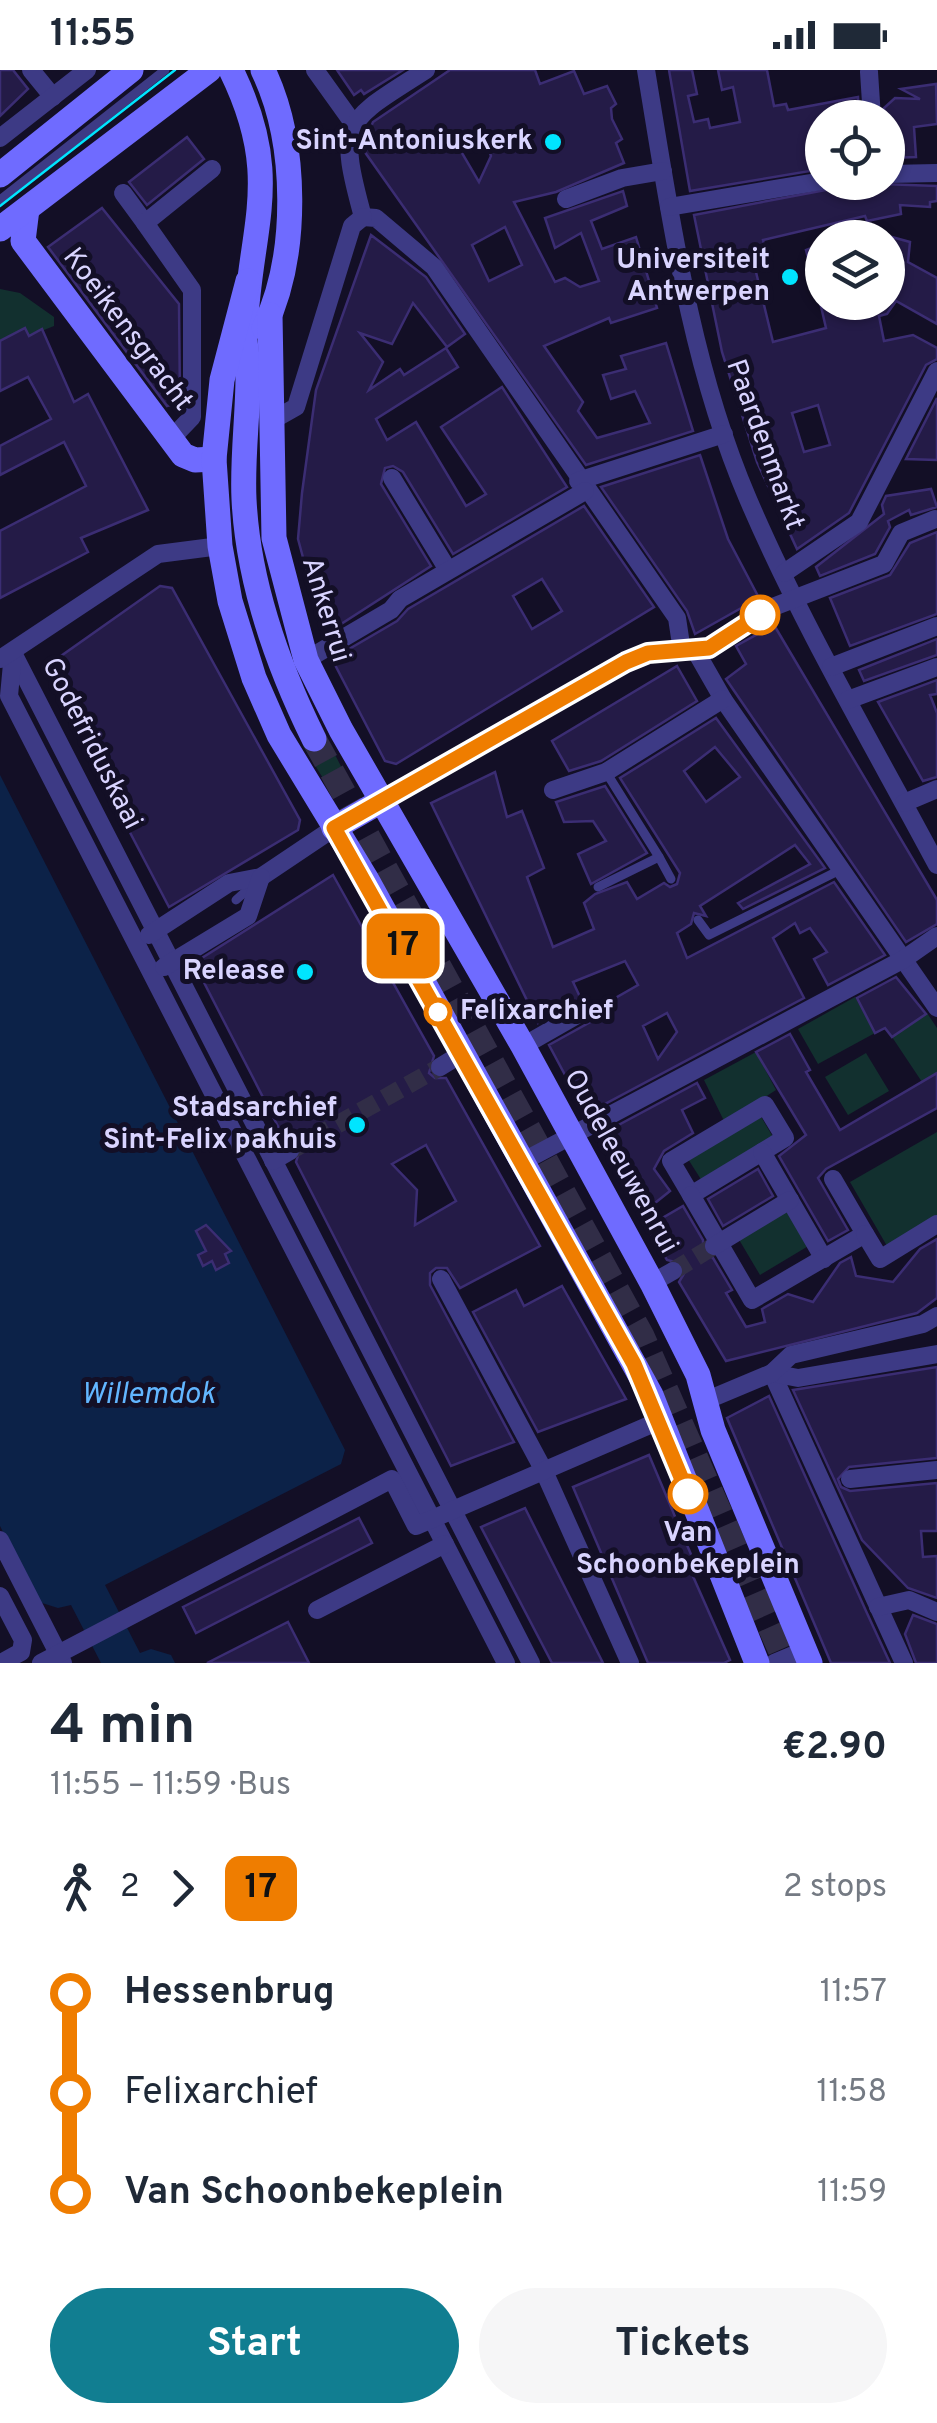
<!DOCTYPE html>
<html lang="en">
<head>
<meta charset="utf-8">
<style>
	:root { --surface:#fff; --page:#f6f6f7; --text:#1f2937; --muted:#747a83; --accent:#117e91 }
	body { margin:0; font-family:Overpass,sans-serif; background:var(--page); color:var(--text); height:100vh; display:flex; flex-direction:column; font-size:38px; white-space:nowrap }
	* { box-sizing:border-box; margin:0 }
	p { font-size:32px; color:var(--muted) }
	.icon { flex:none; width:55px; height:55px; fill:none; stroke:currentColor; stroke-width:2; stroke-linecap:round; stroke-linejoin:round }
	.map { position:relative; height:1593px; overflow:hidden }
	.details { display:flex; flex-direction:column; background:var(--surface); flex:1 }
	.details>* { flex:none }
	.badge { padding:0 20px; border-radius:15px; font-size:35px; line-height:65px }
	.controls { position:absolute; left:805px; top:30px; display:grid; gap:20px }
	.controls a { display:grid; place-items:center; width:100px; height:100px; border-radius:50%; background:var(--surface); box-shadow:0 2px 8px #0004; font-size:50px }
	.map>.badge { position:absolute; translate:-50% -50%; box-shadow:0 0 0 5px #fff }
	.legs { display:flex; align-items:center; gap:15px; height:110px; padding:0 50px; font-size:32px }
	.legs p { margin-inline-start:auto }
	.headline { display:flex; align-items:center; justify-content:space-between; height:170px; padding:0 50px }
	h1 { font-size:55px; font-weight:700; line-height:75px }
	.action { display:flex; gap:20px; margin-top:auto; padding:20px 50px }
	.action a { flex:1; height:115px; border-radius:60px; background:var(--accent); color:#fff; font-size:40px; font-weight:700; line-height:115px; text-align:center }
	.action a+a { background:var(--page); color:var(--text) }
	ul { padding:0 50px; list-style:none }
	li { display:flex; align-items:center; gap:35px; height:100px; font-size:38px }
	li i { display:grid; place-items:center; width:15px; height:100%; margin:0 12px; background:currentColor }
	li i::after { content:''; width:25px; height:25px; margin:-12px; border:8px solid; border-radius:50%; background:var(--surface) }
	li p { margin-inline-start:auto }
	li:first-child i { background:linear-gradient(#0000 50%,currentColor 0) }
	li:last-child i { background:linear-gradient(currentColor 50%,#0000 0) }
	.status { display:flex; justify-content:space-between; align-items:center; height:70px; padding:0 50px; background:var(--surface); direction:ltr }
	.status svg { height:28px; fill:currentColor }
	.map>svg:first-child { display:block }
	.green { fill:#12302f }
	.water { fill:#0c2248 }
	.building { fill:#241b47; stroke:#3b2d73; stroke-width:2.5; fill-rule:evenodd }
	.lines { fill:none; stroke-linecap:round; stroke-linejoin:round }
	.street-tunnel { stroke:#312d47; stroke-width:18; stroke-dasharray:18 9; stroke-linecap:butt }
	.secondary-tunnel { stroke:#312d47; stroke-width:25; stroke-dasharray:25 12; stroke-linecap:butt }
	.lane { stroke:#3d3a85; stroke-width:9 }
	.street { stroke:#3d3a85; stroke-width:18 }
	.secondary { stroke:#6f6bff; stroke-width:25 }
	.tram { stroke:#00e5ff; stroke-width:2.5 }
	.line-1-casing { stroke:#fff; stroke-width:22 }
	.line-1 { stroke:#ef7d00; stroke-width:15 }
	.poi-dot { fill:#00e5ff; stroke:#130f26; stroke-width:4 }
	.stop-1-dot { fill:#fff; stroke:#ef7d00; stroke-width:5 }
	.labels { text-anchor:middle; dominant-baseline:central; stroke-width:10; stroke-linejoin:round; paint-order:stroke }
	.poi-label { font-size:28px; font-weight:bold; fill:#d9d4ff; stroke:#130f26; text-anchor:end }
	.street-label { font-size:28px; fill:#d9d4ff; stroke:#130f26 }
	.stop-label { font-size:28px; font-weight:bold; fill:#d9d4ff; stroke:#130f26; text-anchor:start }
	.water-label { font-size:30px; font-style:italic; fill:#62b6ff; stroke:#130f26 }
</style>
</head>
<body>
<div class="status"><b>11:55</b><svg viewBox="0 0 49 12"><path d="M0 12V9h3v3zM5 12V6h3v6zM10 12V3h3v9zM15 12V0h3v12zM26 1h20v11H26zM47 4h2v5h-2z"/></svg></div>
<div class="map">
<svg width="937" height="1593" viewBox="0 0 937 1593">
	<rect width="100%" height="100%" fill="#130f26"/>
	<g class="green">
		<polygon points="0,219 20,223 54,247 54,256 29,266 24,258 0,271"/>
		<polygon points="325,665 350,714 334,726 303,676"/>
		<polygon points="855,927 875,963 818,994 798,959"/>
		<polygon points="927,943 937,958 937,1003 922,1012 892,967"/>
		<polygon points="756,982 776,1020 725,1053 704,1010"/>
		<polygon points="866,983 889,1021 848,1045 825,1007"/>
		<polygon points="760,1045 773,1067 702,1111 688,1089"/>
		<polygon points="937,1062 937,1147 887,1176 850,1112"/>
		<polygon points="789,1138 810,1175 760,1205 738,1168"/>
	</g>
	<polygon class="water" points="0,705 345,1380 341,1394 105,1515 140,1583 151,1579 171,1585 175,1593 101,1593 71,1535 58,1538 39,1532 0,1456"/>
	<g class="building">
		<polygon points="0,0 13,0 28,19 0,46"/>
		<polygon points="337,0 403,0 364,24 361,20 354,25"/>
		<path d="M450,0h85l5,14 34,-13 10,23 23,-8 9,18 -5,4 1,11 10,20 -6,4 8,20 -68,29 -42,10 41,80 10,-4 15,9 19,-6 -18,-48 -26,15 -10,-30 78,-27 4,15 -36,15 11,28 34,-12 21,71 -46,15 -2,-5 -65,28 39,56 -5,9 19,27 53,-15 -15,-32 -24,8 -8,-24 23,-6 -5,-13 45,-13 27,88 -107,34 -224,-317 11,-26zM485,68l6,18 -12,26 -20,-34zM505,157l17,38 -33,16 -17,-36z"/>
		<polygon points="669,0 692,0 697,24 688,26 694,52 708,49 710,58 740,52 733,17 722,20 718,0 767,0 774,36 786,34 788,40 858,27 859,48 822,48 822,99 690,121"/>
		<polygon points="936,14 937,54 914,57 916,87 888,88 884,38 895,28 920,29 901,19"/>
		<polygon points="187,67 204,89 147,135 129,112"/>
		<path d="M881,114l56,2v15l-7,1v5l-30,-2 1,9 -34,7 -2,-5 -102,24 2,10 -8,2 2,15 -4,1 18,74 53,-14 -6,-26h68v-66l22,6 -2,20 29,16v46l-41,-23 -9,13 -8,2 5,25 29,-6 24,13v11l-11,6 -77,148 -52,36 -40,-87 -35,-110 -28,-137 137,-26zM818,335l12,40 -26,7 -12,-39z"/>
		<polygon points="102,138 179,234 180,332 167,336 48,177"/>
		<polygon points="371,165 426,207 465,264 447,277 413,233 392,274 360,263 383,292 369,320 400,299 404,305 446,278 458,297 376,349 387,370 416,352 466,436 486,424 441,357 502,317 567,417 453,484 403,402 393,396 385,398 381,414 431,496 324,565 298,469 302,423 316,320"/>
		<polygon points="822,174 822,227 818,227 806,180"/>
		<polygon points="25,258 29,266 42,259 74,332 88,324 148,440 81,468 88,482 0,528 0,461 86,416 64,372 0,405 0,376 51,349 28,307 0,321 0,271"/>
		<polygon points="937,328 937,390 906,389"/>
		<polygon points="700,385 728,469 759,528 695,564 687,541 601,417"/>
		<polygon points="931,419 937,437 911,445 909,440 888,451 890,457 875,484 820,506 816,497 884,444 882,435 886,426"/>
		<path d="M584,436l70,101 -258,157 -11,-3 -53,-102 65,-38 11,-12zM542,509l20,32 -30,18 -19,-33z"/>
		<polygon points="937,462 937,544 850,576 830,528 890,505 910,473"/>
		<polygon points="160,516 172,518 300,750 298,760 169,837 44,598"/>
		<polygon points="774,555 937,830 937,854 906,872 726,609 746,594 736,576"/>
		<polygon points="937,569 937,585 864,611 859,600"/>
		<polygon points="677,596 697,631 601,691 569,701 552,671"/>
		<polygon points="937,610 937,624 930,625 937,643 937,707 923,711 878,632"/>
		<path d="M716,648l109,150 -82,41 -5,-6 72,-39 -15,-19 -95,61 6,10 -12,-3 -3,11 -14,9 10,25 147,-76 51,73 -57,30 -14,-26 13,-7 -17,-24 -10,5 -5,-10 -22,15 31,60 -218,116 -37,-69 43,-24 6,-13 40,-23 -13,-24 -52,21 8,17 -43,24 -107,-220 64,-31 12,45 15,-6 22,57 -17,9 26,70 41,-18 -10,-26 11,-9 32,-12 10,17 27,-16 6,4 7,-3 3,-11 -60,-95zM715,677l25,30 -34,25 -22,-31zM667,943l10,19 -19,27 -15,-33z"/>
		<polygon points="605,716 647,783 591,814 578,784 606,771 593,751 564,752 556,732"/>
		<path d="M333,805l101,181 -5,17 6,5h11l94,168 -80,42 -13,-20h-11l-6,5v12l84,157 -63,24 -155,-304 5,-16 -6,-6h-10l-91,-177zM426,1075l30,56 -41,24 2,-35 -25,-26z"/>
		<polygon points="896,907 926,944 892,967 885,958 875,963 857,928"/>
		<polygon points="790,964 810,1000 806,1002 840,1060 937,1003 937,1038 826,1099 818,1108 848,1160 828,1171 779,1086 806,1065 756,982"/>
		<polygon points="697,1013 705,1028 682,1040 693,1063 664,1081 654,1099 670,1121 640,1145 598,1066"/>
		<polygon points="758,1099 773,1126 723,1156 708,1129"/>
		<polygon points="683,1136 703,1170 703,1182 713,1188 732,1220 726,1223 746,1257 765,1252 762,1239 788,1224 813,1232 840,1193 851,1187 856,1206 893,1212 920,1179 937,1169 937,1228 917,1243 726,1291 679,1212 685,1202 683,1194 667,1190 647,1157"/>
		<polygon points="206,1155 231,1181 225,1184 229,1193 216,1200 212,1191 203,1196 198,1185 206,1181 196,1161"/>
		<polygon points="562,1216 626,1329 538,1362 473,1242 516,1220 524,1236"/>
		<polygon points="937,1297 937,1388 849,1397 838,1409 841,1417 850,1421 937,1413 937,1461 921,1461 923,1487 937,1486 937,1528 908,1518 862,1470 793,1320"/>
		<polygon points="769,1326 866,1541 890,1593 831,1593 727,1348"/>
		<polygon points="649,1385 698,1501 692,1504 730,1590 724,1593 648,1593 573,1417"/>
		<polygon points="525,1438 551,1490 603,1593 552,1593 481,1457"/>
		<polygon points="359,1448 372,1473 196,1563 183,1537"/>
		<polygon points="913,1545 937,1554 937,1593 916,1593 905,1564"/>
		<polygon points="288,1552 309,1593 207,1593"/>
	</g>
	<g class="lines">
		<g class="street-tunnel">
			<polyline points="290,1081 440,997"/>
			<polyline points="673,1201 714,1176"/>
		</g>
		<polyline class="secondary-tunnel" points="314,669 642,1266 786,1593"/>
		<g class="lane">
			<polyline points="0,130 165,0"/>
			<polyline points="659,787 671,809"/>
			<polyline points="598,817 659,787 606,702"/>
			<polyline points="236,830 256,812"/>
			<polyline points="698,850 709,865 842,799"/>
		</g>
		<g class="street">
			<polyline points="31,0 53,27"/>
			<polyline points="315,0 353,53"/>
			<path d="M646,0c24,144 44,294 102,429 54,126 125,246 189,366"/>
			<polyline points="869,2 872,48"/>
			<polyline points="0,68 87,0"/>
			<polyline points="888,104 937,103"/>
			<polyline points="123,123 145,153"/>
			<polyline points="566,129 622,108 663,101"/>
			<polyline points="669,137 822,111"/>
			<polyline points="363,147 376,148 434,197 677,548 682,581"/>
			<path d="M363,147c-27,-98 -18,-95 63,-147"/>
			<polyline points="273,350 296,337 352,156 363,147"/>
			<polyline points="171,369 192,347 192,220 145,153 212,99"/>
			<polyline points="392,408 448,500"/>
			<polyline points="578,411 724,364"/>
			<polyline points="784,503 859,452 937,301"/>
			<polyline points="695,580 723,629 937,938"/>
			<polyline points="13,583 531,1593"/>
			<polyline points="13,583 9,626 506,1593"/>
			<polyline points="0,589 158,484 220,476"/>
			<polyline points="306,590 391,540 400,529 585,421"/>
			<polyline points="831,597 937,556"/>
			<polyline points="848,630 937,597"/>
			<polyline points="553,720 606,702 723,629"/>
			<polyline points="383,730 626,591 648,583 709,578 773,537 884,494 901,463 935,449"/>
			<polyline points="904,733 937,719"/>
			<polyline points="149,865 229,813 261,807 334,758"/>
			<polyline points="164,897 248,846 261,807"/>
			<polyline points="523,976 586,940"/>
			<polyline points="440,997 461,984"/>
			<polygon points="765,1035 785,1068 691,1125 671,1091"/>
			<polyline points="762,1082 824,1189"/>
			<polyline points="273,1091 290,1081"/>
			<polyline points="520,1093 904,889 937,866"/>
			<polyline points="691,1125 752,1230 865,1164 833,1109"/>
			<polyline points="865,1164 880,1189 937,1154"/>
			<polyline points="714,1176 790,1130"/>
			<polyline points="441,1209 543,1399 630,1593"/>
			<polyline points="652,1213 673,1201"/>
			<polyline points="772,1303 904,1593"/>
			<polyline points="772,1303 798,1308 937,1284"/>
			<polyline points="705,1331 772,1303 791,1285 923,1254 937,1246"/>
			<polyline points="850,1409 937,1400"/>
			<polyline points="0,1470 63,1593"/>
			<polyline points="0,1526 23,1570 21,1582 1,1593"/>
			<polyline points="878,1537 909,1530 937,1542"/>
			<polyline points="317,1540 445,1474"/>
			<polyline points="41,1593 392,1409 416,1456 659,1351"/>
			<polyline points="774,1593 805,1580"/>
		</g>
		<g class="secondary">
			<path d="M231,0c53,108 19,154 14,261 -1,15 4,30 3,45 0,41 -6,82 -4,123 4,84 33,165 70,240"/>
			<path d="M263,0c35,73 36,185 1,258"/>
			<polyline points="0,105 131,0"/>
			<polyline points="27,139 23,171 183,385 195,390 214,389"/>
			<polyline points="0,159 209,0"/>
			<polyline points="248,211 222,310 214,389 220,476 230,531 254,608 279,665 367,810 651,1325 757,1593"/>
			<polyline points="270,245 274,468 306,590 341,660 523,976 652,1213 698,1305 713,1360 810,1593"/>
			<polyline points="334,758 383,730"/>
		</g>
		<polyline class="tram" points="0,136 175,0"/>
	</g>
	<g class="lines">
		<g class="line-1-casing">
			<polyline id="line-1" points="688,1424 634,1294 334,758 626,592 648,583 709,578 760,545"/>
		</g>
		<use href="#line-1" class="line-1"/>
	</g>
	<g class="poi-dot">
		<circle cx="553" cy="72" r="10"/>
		<circle cx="790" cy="207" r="10"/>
		<circle cx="305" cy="902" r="10"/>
		<circle cx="357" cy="1055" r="10"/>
	</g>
	<g class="stop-1-dot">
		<circle cx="760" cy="545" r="18"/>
		<circle cx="438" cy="942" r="12"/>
		<circle cx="688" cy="1424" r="18"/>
	</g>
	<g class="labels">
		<g class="poi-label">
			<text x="533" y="72">Sint-Antoniuskerk</text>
			<text x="770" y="191">Universiteit<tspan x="770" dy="32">Antwerpen</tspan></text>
			<text x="285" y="902">Release</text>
			<text x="337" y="1039">Stadsarchief<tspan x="337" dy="32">Sint-Felix pakhuis</tspan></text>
		</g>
		<g class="street-label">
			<text transform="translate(127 260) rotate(53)">Koeikensgracht</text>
			<text transform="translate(764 375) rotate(70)">Paardenmarkt</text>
			<text transform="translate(325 540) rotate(73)">Ankerrui</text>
			<text transform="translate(91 674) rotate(63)">Godefriduskaai</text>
			<text transform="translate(620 1092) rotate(61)">Oudeleeuwenrui</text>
		</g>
		<g class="stop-label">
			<text x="460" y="942">Felixarchief</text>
			<text x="688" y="1464" text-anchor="middle">Van<tspan x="688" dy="32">Schoonbekeplein</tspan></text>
		</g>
		<g class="water-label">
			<text x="148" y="1325">Willemdok</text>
		</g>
	</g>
</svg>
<div class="controls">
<a><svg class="icon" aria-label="locate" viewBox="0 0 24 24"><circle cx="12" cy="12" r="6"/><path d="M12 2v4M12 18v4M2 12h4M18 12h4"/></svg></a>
<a><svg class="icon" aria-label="layers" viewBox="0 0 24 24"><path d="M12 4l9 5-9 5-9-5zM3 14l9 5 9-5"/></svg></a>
</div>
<b class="badge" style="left:403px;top:876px;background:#ef7d00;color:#111">17</b>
</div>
<section class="details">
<div class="headline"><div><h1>4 min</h1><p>11:55 – 11:59 · Bus</p></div><b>€2.90</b></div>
<div class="legs"><svg class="icon" aria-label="walk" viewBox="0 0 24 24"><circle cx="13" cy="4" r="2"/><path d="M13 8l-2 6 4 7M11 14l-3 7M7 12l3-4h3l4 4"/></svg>2<svg class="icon" aria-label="forward" viewBox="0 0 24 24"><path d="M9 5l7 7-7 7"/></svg><b class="badge" style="background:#ef7d00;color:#111">17</b><p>2 stops</p></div>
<ul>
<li><i style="color:#ef7d00"></i><b>Hessenbrug</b><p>11:57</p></li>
<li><i style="color:#ef7d00"></i><span>Felixarchief</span><p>11:58</p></li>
<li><i style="color:#ef7d00"></i><b>Van Schoonbekeplein</b><p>11:59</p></li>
</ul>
<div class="action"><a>Start</a><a>Tickets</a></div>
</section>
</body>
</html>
